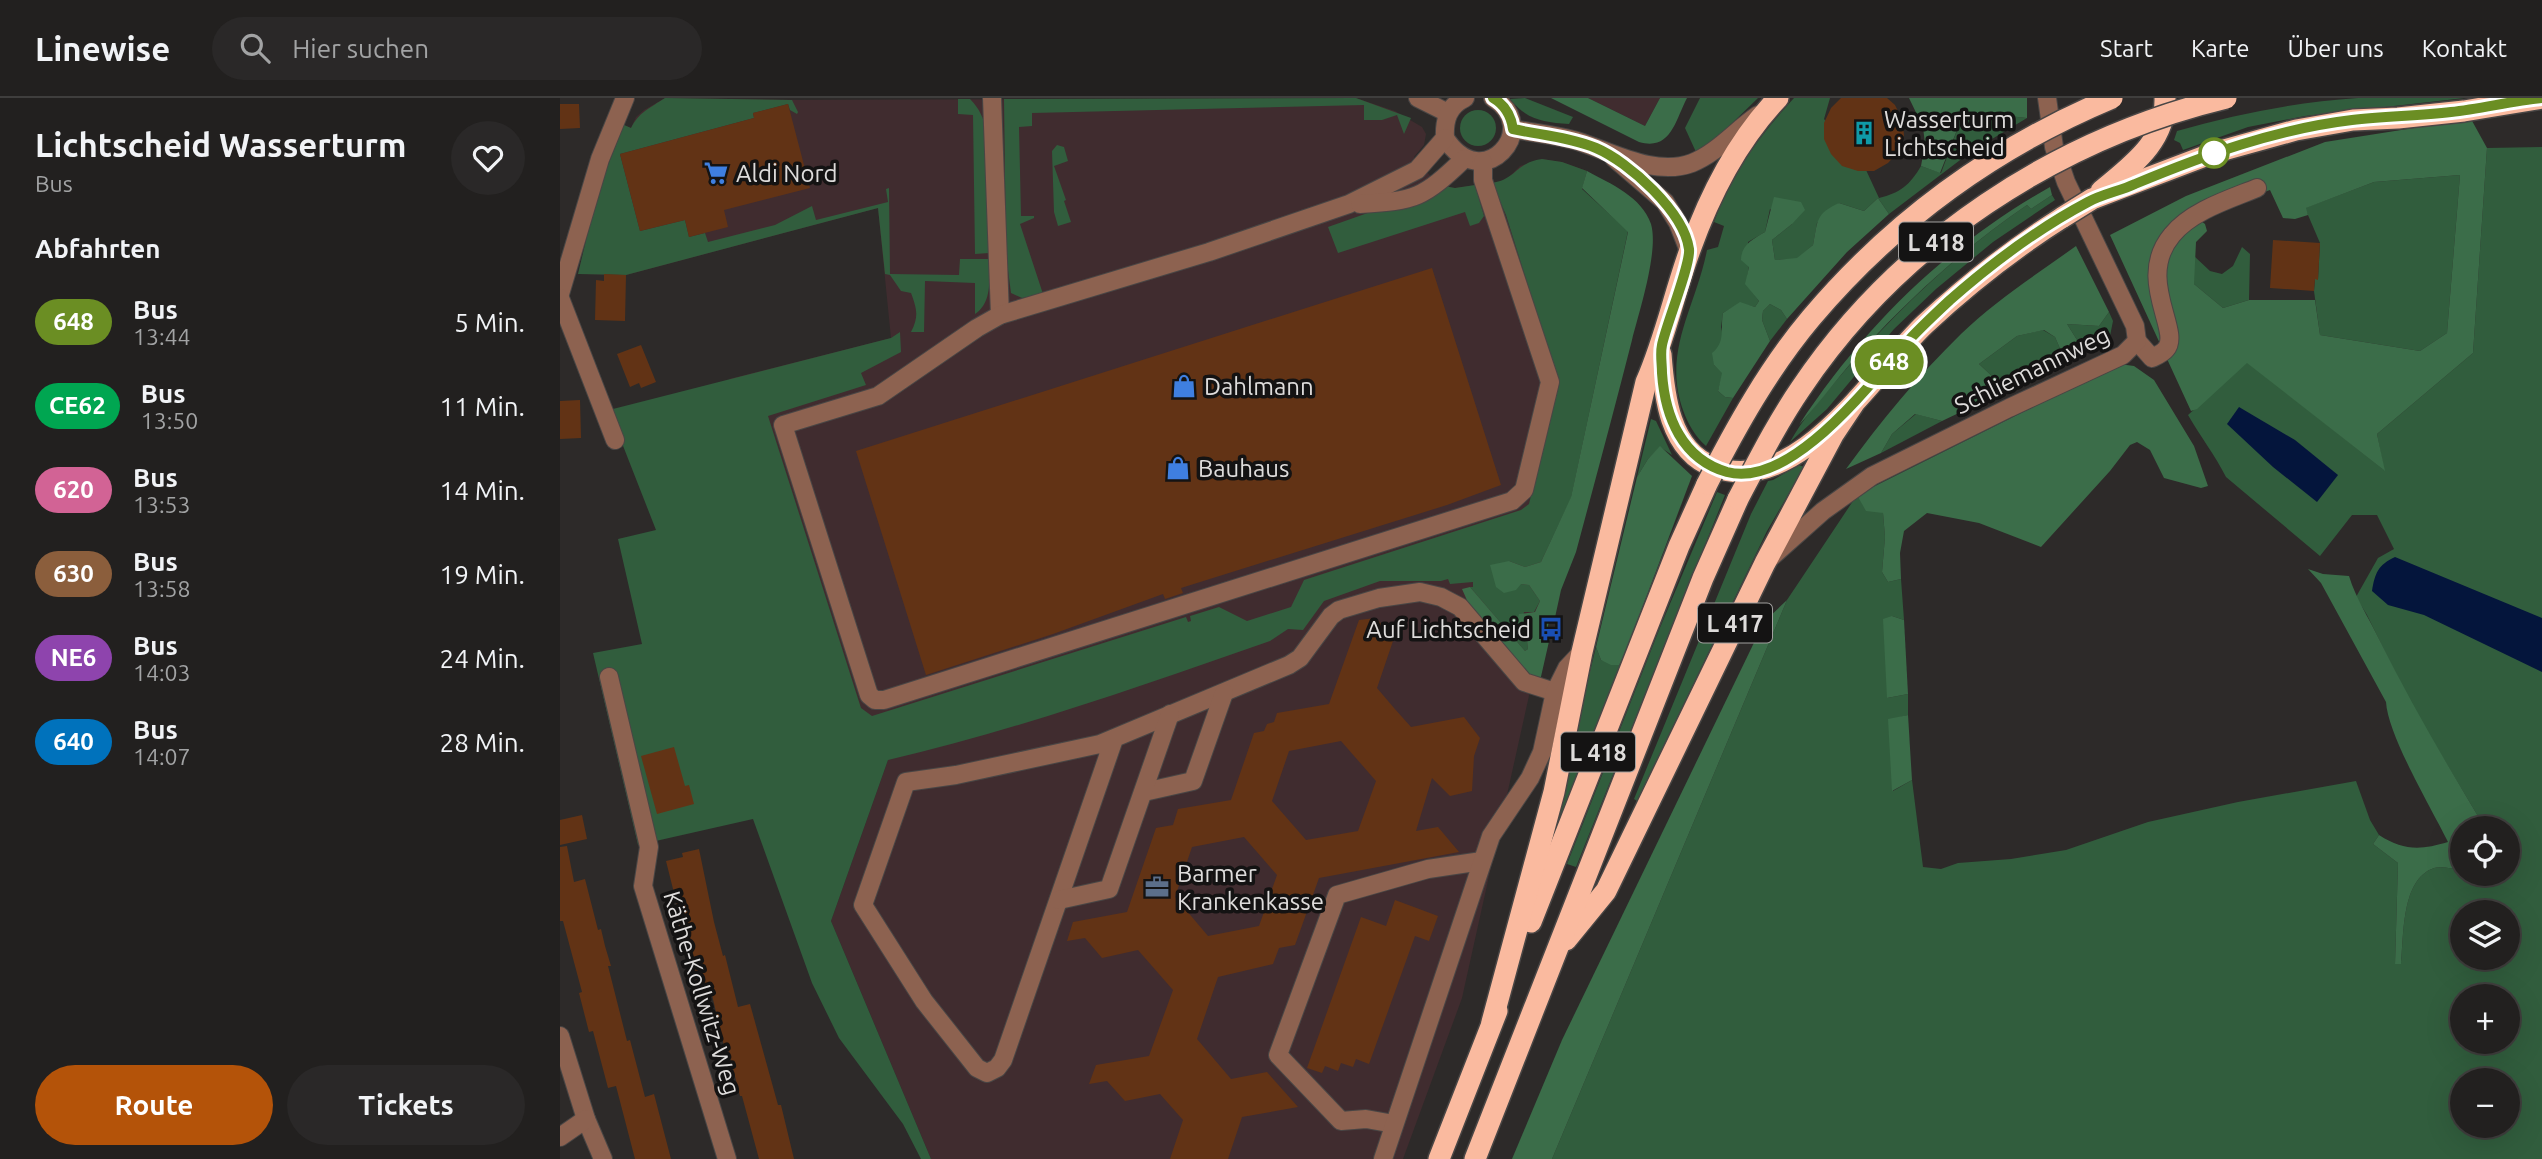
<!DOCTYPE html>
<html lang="de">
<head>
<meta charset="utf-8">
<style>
	:root { --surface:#22201f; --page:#2a2828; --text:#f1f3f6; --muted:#a2a3a4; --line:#3f3e3d; --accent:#b45309 }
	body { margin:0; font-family:Ubuntu,sans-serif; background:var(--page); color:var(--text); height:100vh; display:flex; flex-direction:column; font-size:26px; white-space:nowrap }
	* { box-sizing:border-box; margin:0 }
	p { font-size:23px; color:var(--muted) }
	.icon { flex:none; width:38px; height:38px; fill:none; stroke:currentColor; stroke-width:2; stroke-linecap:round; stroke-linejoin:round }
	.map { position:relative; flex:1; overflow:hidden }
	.side { display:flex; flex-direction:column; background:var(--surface); width:560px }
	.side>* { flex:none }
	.badge { padding:0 14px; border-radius:23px; font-size:24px; line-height:46px }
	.controls { position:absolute; left:1890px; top:718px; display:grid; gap:14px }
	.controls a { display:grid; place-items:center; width:70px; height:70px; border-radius:50%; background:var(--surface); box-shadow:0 7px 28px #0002,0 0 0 2px var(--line); font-size:35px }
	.map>.badge { position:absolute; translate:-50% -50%; box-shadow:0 0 0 4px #fff }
	h2 { padding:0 35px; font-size:26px; line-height:63px }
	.round { display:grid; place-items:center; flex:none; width:74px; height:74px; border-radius:37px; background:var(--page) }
	.headline { display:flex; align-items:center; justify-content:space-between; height:119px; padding:0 35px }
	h1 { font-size:33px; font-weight:700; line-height:52px }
	.primary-button { display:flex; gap:14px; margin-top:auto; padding:14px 35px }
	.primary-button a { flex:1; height:80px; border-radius:42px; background:var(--accent); color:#fff; font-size:28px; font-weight:700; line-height:80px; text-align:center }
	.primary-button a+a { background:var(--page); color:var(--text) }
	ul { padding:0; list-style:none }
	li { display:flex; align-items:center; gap:21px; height:84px; padding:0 35px }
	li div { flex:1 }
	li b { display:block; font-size:26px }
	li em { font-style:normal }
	li .badge { min-width:77px; font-weight:700; text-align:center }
	header { display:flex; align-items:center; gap:42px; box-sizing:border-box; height:98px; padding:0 35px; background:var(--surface); border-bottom:2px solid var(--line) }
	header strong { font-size:33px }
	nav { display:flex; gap:38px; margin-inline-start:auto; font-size:24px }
	.search { width:490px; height:63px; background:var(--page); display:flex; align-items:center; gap:18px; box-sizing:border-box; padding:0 24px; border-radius:38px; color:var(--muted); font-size:26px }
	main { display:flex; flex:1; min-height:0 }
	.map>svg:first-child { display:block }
	.commercial { fill:#402c2f }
	.green { fill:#315d3d; fill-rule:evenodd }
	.forest { fill:#3b6d49; fill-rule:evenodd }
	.water { fill:#04153c }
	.building { fill:#623315; fill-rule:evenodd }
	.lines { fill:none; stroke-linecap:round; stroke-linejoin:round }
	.minor-casing { stroke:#494645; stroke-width:20 }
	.highway-casing { stroke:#494645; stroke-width:24 }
	.minor { stroke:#8d6250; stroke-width:18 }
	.highway { stroke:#faba9f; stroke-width:21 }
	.highway-bridge-casing { stroke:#494645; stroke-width:24; stroke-linecap:butt }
	.highway-bridge { stroke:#faba9f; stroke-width:21 }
	.line-casing { stroke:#fff; stroke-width:16 }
	.line { stroke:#6b8e23; stroke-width:10 }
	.stop-dot { fill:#fff; stroke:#6b8e23; stroke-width:3.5 }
	.labels { text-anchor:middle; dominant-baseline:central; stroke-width:7; stroke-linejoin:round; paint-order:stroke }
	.shield { fill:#141313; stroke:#a1a09f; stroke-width:2 }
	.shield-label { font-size:23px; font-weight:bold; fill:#dedcdb }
	.poi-label { font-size:24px; fill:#dedcdb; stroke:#141313; text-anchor:start }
	.street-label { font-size:24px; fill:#dedcdb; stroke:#141313 }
</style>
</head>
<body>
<header>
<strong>Linewise</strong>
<div class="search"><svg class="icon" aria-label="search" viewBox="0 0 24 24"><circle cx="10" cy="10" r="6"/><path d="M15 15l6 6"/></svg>Hier suchen</div>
<nav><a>Start</a><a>Karte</a><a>Über uns</a><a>Kontakt</a></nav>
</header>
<main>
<section class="side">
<div class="headline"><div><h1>Lichtscheid Wasserturm</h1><p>Bus</p></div><a class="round"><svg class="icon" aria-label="heart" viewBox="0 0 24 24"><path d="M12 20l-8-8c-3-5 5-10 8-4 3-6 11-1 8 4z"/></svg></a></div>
<h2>Abfahrten</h2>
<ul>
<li><span class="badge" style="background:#6b8e23;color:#fff">648</span><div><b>Bus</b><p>13:44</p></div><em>5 Min.</em></li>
<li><span class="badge" style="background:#00a651;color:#fff">CE62</span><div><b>Bus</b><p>13:50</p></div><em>11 Min.</em></li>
<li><span class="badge" style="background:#d26395;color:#fff">620</span><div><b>Bus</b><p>13:53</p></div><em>14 Min.</em></li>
<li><span class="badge" style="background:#8b5e3c;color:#fff">630</span><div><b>Bus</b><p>13:58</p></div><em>19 Min.</em></li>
<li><span class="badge" style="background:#8e44ad;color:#fff">NE6</span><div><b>Bus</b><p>14:03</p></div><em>24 Min.</em></li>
<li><span class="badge" style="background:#0072bc;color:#fff">640</span><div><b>Bus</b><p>14:07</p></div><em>28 Min.</em></li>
</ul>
<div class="primary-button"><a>Route</a><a>Tickets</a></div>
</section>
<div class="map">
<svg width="1982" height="1061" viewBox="0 0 1982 1061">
	<rect width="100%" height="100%" fill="#2d2a29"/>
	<g class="commercial">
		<polygon points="105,0 232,2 796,0 835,13 862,29 866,36 864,47 854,59 873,81 884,88 895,90 945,83 960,68 982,61 1002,64 1027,73 1022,91 978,557 902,900 843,1061 371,1061 271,823 328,662 300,635 169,281 331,240 318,110 66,177 18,176 38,92 64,27 71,30 76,19 84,12"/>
		<polygon points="1028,0 1100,0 1085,28"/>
	</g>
	<g class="green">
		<path d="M105,0l127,2 6,12 -1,2 -7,-4 -2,-6 -35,9 1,5 -134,36 20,77 45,-11 4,17 16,-4 3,9 67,-17 37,-19 4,14 72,-18 -2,-13 3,-1 1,86 69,1 1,-16h29c0,19 4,43 -14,55v-31l-50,-2 -1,51h-13c8,-15 6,-23 0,-39l-10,-2 -11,-16 -5,-1 -7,-66 -252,67 -48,-1 20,-84 26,-65 7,3c8,-16 19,-20 34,-30z"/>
		<polygon points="796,0 851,20 844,36 837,17 822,22 804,22 804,7 472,15 472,28 459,29 461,118 474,118 474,120 460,126 483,196 462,200 451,195 446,157 444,1"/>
		<path d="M965,0l48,19 -4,7c-26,-2 -42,-4 -59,-25z"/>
		<polygon points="1140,0 1198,0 1160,37 1136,54 1125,30"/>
		<path d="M1234,0h36l-6,21 10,13 26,25 19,41c21,-5 31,-13 42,-32l20,7 18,-48c22,-11 44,-10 68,-7l-55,33 -83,63 -11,-16 -14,13 -25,-8 -22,20 -4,22 -16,14 -22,1 -3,-20 20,-16 -22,-15 -5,23 -17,10 1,24 -3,18 13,17 -4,6 -15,-4 -17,10 -2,14 2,9 -9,29 9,8 -5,18 7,6 8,1 -27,48c-11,-10 -18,-22 -23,-36 -21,-59 13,-103 24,-160l11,-3 6,-21 -10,-4c17,-48 46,-87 80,-124z"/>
		<path d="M1798,0h107l-160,18 -57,11 -65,23 -3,-7 -6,-3 3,-9c60,-17 119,-29 181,-33z"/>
		<path d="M398,1h12c10,10 13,19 17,32l2,122 -14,1 -2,-139 -15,-1z"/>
		<circle cx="918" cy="30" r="18"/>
		<polygon points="497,47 504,49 508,63 494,68 506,102 504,103 511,124 498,128 494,114 492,53"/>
		<path d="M1982,49v1012h-990l235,-559 70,-105 26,18 2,24 -3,35 6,10 13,-3 3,41 -12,-4 -5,82 21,-4v21l-19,5 4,71 19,-11 11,87 18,2 17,-6 53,-4 55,-9 82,-28 90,-20 118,-21 14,39 9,15 -6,9 25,19 -3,101h6c3,-28 0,-85 33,-96 7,-2 20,1 28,2v3h46v-45h-23l-73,-122 -45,-91 -11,-18 22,-39 16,-9 -17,-34h-25l-32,41 -94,-79c-11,-22 -26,-41 -38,-62l59,-53 137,108 -7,-36 96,-81 14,-205zM1902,814h46v45h-46zM1902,898h46v45h-46zM1902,982h46v45h-46z"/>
		<path d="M982,61l20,3 25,9 -5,18 46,42 -57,267 -30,64 -16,5 -16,-6 12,23 8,1 11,16 -6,11h-10l-5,21 8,8 1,8 -3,2 -55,-64h3v-5l-23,2 -2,-5 -7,2h-61l-56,20 -21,29 -15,-1 -18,12c-126,44 -253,89 -382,119l-57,161 100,238h-10l-18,-35 -64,-86 -27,-55 -59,-164 -115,26 -45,-192 49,-9 -24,-105 38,-9 -47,-120 282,-72 9,-6 1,20 -40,21 5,12 -98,31 93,292 11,8 314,-99 2,5 3,-1 -1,-5 29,-9 28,14 44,-14 13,-27 217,-70 8,-6 29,-122 -52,-167 -14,-32c25,-4 23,-20 50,-24z"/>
		<polygon points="1900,77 1887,235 1860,253 1760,237 1754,193 1755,181 1758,181 1760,145 1745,110 1814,84"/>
		<polygon points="915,87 924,118 919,125 910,128 905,114 778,155 768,129 884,88 895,90"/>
		<path d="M1492,97l3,5 -62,42 -57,47 -42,40 -67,80 -37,33c12,-22 29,-41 45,-60 56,-66 121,-129 192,-177l4,4z"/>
		<polygon points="1682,149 1690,156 1689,202 1663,210 1634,186 1634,158 1650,173 1662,176 1673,168"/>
		<polygon points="1210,206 1221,212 1227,221 1210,243 1202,222 1203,213"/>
		<polygon points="1549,214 1553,223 1550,238 1524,253 1507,226 1539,228"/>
		<polygon points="1483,232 1495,239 1505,262 1447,292 1419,266 1457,238"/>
		<polygon points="1356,316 1382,323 1321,355 1332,336"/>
		<polygon points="1091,321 1096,323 1112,357 1100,349 1088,361 1077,379"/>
		<polygon points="1239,367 1244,369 1207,433 1077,703 1074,701 1191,416 1208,383 1213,382"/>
		<polygon points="1157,394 1165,397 1016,769 1007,766 1099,532"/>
		<polygon points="1036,549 1041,562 1059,566 1064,558 994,736 990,734"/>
	</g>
	<g class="forest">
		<path d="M991,0h37l57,28 15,-28h27c-12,23 -16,53 -48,44z"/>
		<path d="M1349,0h118v20c-24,-3 -46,-4 -68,7l-19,48 -19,-7 4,-22 -2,-17z"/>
		<path d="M1911,21l16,29 -14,205 -96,81 8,37 -138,-108 -50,46 -6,2 -81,-176 76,-39 139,-54zM1900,77l-13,158 -27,18 -100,-16 -5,-35h-66l-26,8 -29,-24 2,-42 11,-11 -2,-7 -4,-3 43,-22 26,-9 13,28 12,1 13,-4 -2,-7 68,-26z"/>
		<path d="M1027,73c24,13 55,26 64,53 8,27 -12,88 -19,116 -18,71 -37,141 -56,212l-15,38 -7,32 -5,-1 -3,14 4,2 -10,44 -13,-4 -57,-70 -8,-18 8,-2 55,64 3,-2 -1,-8 -11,-15 3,-12 16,-2 5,-11 -11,-16 -8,-1 -5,6 -12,3 -8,-6 -6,-22 19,-4 16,6 16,-5 30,-65 57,-265 -46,-44z"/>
		<path d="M1490,89l2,8 -21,14 -4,-4c-59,40 -114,90 -162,142 -23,25 -43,53 -66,78 65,-99 148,-180 251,-238z"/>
		<path d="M1214,99l27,5 4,8 -13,14 -20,16 3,20 22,-2 16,-13c5,-24 2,-31 26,-42l25,8 14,-13 11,16 -42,38 -60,67 -6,-9 -11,-6 -7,7 -1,9 8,21 -37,57 -8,-1 -7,-6 4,-18 -8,-8 -2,-12c14,-11 8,-24 11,-40l17,-11 15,5 4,-6 -14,-17 4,-17 -8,-7c0,-15 12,-21 24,-28z"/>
		<path d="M1516,148l33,66 -10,14 -32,-2 17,27 -19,9 -10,-23 -11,-7 -27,6 -38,28 28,26 -65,31 -27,-7 -23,20 -11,19 -35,16c35,-48 72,-93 115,-135 34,-33 76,-60 115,-88z"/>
		<polygon points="1559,266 1574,268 1594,282 1634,348 1648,388 1641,390 1604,380 1590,352 1577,344 1570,347 1550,373 1481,449 1419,425 1367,415 1344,433 1340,455 1341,481 1328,484 1322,474 1325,439 1323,415 1306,413 1297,397"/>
		<polygon points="1100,348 1132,378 1064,558 1059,567 1051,567 1041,562 1036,549 1077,379 1088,361"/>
		<path d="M1748,471l15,5 26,2c7,23 20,42 30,63 32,65 69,127 106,189h-23v42c-8,-1 -21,-4 -28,-2 -33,11 -30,68 -33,96h-6l3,-101 -25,-19 6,-9c25,16 42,15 69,7 -16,-33 -60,-106 -62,-140l-65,-119z"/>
		<polygon points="1227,502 992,1061 952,1061 1002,942 1204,524"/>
		<polygon points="1332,518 1344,522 1348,596 1327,600 1323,521"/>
		<polygon points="1348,617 1352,682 1332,693 1328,621"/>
	</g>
	<g class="water">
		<polygon points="1679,309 1735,342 1778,377 1757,404 1713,369 1667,326"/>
		<path d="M1835,459l147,61v54l-118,-57 -36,-10 -16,-14c3,-18 6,-26 23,-34z"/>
	</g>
	<g class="building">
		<polygon points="1281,0 1327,0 1335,7 1342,21 1344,37 1339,53 1328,65 1314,73 1298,73 1282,68 1271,56 1264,41 1264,25 1271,10"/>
		<polygon points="0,6 19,6 20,30 0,31"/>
		<polygon points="228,6 250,90 164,112 168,129 129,139 125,122 80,133 60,56 194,20 193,15"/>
		<polygon points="1713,142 1760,145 1758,182 1755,181 1754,193 1710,190"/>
		<polygon points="872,170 941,387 887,407 621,490 623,495 605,501 603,496 493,536 366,577 296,353"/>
		<polygon points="44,176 66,177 65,223 35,222 36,182 44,183"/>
		<polygon points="81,247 96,284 81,290 79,285 70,289 57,256"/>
		<polygon points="20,302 21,340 0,341 0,303"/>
		<path d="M816,520l18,20 -17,50 17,20 17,19 53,-10 16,21 -6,18 -2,35 -22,5 -18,-18 -16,53 22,-4 21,25 -140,26 -24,67 -16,3 -6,16 -55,13 -21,62 34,40 36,-7 31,35 -56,10 -14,42h-58l13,-39 -23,-26 -35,7 -18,-20 -18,3 7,-19 53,-9 24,-66 -35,-40 -36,8 -17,-20 -18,3 6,-19 54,-10 29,-84 17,-3 5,-16 53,-9 23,-67 10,-2 3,-7 7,-2 3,-9 52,-9 30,-84zM781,643l35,40 -18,50 -52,9 -34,-39 17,-50zM684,739l33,38 -18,51 -51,10 -33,-39 17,-50z"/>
		<polygon points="114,649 125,688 129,687 134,706 97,716 81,658"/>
		<polygon points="22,717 27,741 0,747 0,722"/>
		<polygon points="7,748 14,784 25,781 38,832 41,831 45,848 51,868 48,868 67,943 70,942 85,999 94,996 111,1061 75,1061 56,988 48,990 33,933 29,934 19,895 22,894 3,823 0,823 0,749"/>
		<polygon points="139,751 154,824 163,858 165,857 178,909 190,906 218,1007 221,1007 234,1061 199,1061 182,998 180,998 167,947 164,948 152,897 140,900 128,848 124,849 116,815 119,815 106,763 123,759 122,755"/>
		<polygon points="835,802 878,818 869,843 855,838 809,966 796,961 793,969 781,965 778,973 765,968 762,975 747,970 801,819 826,828"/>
	</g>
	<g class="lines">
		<g class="minor-casing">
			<g id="minor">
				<polyline points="432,0 440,217"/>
				<polyline points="858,0 888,15"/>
				<path d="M905,0c-17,8 -21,22 -20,40 38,59 98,-10 48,-40"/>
				<path d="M953,31c21,4 43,6 64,12 35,11 78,36 115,22 25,-10 44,-33 66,-48"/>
				<polyline points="885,40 857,72 789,106 649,154 440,217 417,230 318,298 223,327 309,597 315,602 324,602 952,403 964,392 990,284 923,82 923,64"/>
				<polyline points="1054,60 1105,104 1118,125 1129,153"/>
				<path d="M800,106c56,-3 63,-6 104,-45"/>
				<polyline points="0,196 40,61 65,0"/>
				<polyline points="0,200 55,342"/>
				<path d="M1577,243l15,17c4,-2 11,-5 14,-9 16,-18 -31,-70 6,-114 19,-24 58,-36 85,-47"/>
				<polyline points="1209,461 1263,413 1312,378 1449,310 1563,257 1577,243 1575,228 1506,84 1494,49 1487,0"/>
				<polyline points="49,579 89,749 83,788 167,1061"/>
				<polyline points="554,641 443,962 437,970 427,975 417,970 364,903 303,807 346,684 396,677 540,646 729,567 740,560 771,518 779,512 819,500 860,494 881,499 900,509 964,584 995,594"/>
				<polyline points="584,694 633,683 664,595"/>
				<polyline points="499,802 549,791 610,616"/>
				<polyline points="0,938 26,1021 43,1061"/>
				<polyline points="834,1026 806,1021 781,1023 718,957 777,797 868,771 922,763"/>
				<polyline points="0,1039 26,1021"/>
				<polyline points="823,1061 931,738 970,680 982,654 995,594 1007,570 1022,554"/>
			</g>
		</g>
		<g class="highway-casing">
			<g id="highway">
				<path d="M1541,93c31,-26 65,-49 64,-93"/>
				<polyline points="1532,101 1653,55 1736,32 1793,22 1838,20 1904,13 1982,0"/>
				<path d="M1101,256c3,40 8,97 53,113 86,30 158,-93 211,-143 43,-40 89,-76 138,-107"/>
				<polyline points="971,824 1119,448 1147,386"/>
				<polyline points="1006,842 1046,793 1205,465 1273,337 1293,307"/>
				<path d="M932,924l62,-230 28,-140 64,-270c19,-43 28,-88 44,-132 20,-56 47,-109 88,-152"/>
				<polyline points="879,1061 937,913"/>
				<polyline points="915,1061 1143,480 1178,401"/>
			</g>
		</g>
		<use href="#minor" class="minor"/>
		<use href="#highway" class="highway"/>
		<g class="highway-bridge-casing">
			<g id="highway-bridge">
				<polyline points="1503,119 1532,101"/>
				<path d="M1147,386c29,-57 62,-116 104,-166 82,-97 184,-171 301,-220"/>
				<path d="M1178,401c20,-38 39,-76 63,-111 98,-146 255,-249 425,-290"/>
			</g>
		</g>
		<use href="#highway-bridge" class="highway-bridge"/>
	</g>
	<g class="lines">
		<g class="line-casing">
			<path id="line" d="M933,0c12,7 18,17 20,31 27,6 56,8 83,19 33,14 88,64 93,101 2,15 -23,76 -27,96 -2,9 0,18 0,28 3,44 20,86 65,99 65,17 144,-90 182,-132 13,-14 27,-27 41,-40 42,-37 89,-72 138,-98 15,-8 32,-11 47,-18 70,-29 141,-55 217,-64 33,-4 66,-4 99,-8 30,-3 60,-11 91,-14"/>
		</g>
		<use href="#line" class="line"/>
	</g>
	<defs>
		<g id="building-bare" transform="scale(1.89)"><path d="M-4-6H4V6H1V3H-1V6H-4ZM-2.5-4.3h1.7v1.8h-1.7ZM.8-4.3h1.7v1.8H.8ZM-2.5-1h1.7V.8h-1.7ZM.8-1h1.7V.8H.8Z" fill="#0f9aa8" stroke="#141313" stroke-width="2.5" paint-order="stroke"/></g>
		<g id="supermarket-bare" transform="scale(1.89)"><path d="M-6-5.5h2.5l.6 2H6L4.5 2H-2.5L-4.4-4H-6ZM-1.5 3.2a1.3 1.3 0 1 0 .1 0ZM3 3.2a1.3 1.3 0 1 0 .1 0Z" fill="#3f7fe0" stroke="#141313" stroke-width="2.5" paint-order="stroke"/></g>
		<g id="shop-bare" transform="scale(1.89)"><path d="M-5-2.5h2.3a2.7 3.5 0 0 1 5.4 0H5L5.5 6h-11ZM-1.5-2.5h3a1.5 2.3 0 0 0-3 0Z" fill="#3f7fe0" stroke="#141313" stroke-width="2.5" paint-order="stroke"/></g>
		<g id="bus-bare" transform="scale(1.89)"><path d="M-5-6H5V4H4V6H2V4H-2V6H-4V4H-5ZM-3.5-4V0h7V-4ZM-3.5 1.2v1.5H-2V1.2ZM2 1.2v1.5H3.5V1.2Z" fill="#1a4fb4" stroke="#141313" stroke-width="2.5" paint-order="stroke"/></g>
		<g id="office-bare" transform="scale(1.89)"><path d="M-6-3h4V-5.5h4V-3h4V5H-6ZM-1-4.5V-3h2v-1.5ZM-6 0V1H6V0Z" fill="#5c6f8a" stroke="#141313" stroke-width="2.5" paint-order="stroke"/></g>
	</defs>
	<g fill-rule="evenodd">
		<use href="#building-bare" x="1304" y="35"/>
		<use href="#supermarket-bare" x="156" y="75"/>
		<use href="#shop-bare" x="624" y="288"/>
		<use href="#shop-bare" x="618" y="370"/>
		<use href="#bus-bare" x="991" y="531"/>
		<use href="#office-bare" x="597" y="789"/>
	</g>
	<circle class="stop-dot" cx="1654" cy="55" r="14"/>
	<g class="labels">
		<g class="shield">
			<rect x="1339" y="124.5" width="74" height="39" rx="5"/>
			<rect x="1138" y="505.5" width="74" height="39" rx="5"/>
			<rect x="1001" y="634.5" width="74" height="39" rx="5"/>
		</g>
		<g class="shield-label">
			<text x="1376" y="144">L 418</text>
			<text x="1175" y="525">L 417</text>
			<text x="1038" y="654">L 418</text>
		</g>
		<g class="poi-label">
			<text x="1324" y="21">Wasserturm<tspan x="1324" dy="28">Lichtscheid</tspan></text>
			<text x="176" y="75">Aldi Nord</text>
			<text x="644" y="288">Dahlmann</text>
			<text x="638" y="370">Bauhaus</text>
			<text x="971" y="531" text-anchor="end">Auf Lichtscheid</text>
			<text x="617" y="775">Barmer<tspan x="617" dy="28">Krankenkasse</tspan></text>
		</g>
		<g class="street-label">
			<text transform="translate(1472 272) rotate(-26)">Schliemannweg</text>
			<text transform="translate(142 895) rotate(73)">Käthe-Kollwitz-Weg</text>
		</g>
	</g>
</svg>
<div class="controls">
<a><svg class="icon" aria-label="locate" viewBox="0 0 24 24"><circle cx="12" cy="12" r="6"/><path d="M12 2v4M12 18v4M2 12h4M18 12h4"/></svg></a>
<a><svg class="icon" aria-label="layers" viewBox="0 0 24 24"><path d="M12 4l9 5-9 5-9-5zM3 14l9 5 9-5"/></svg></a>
<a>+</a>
<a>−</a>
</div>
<b class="badge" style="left:1329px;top:264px;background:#6b8e23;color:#fff">648</b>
</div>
</main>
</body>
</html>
